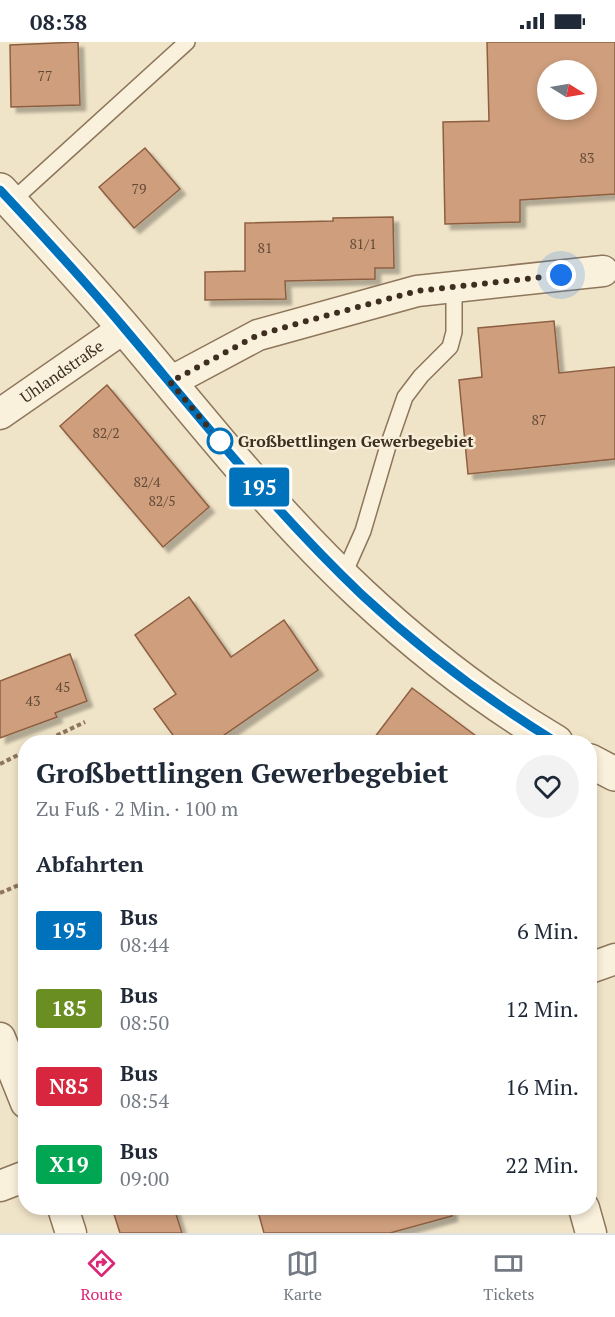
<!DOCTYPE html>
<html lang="de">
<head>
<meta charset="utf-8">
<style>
	:root { --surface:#fff; --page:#f2f2f3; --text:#1f2937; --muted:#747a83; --line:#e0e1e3; --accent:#db2777 }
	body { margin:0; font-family:"PT Serif",serif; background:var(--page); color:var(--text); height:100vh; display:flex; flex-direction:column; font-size:22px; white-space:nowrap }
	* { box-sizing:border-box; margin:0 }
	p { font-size:20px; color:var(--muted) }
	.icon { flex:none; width:33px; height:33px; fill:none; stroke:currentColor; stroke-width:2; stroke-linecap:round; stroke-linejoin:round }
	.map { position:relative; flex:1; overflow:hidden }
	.drawer { position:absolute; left:18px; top:693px; width:579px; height:480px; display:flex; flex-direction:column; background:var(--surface); border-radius:24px; box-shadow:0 3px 9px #0003 }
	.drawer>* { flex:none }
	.badge { padding:0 12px; border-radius:4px; font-size:21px; line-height:39px }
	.needle { width:39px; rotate:101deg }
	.fabs { position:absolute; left:537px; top:18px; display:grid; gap:12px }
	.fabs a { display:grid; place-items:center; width:60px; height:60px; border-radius:50%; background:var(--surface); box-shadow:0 3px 9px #0003; font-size:30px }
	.you { position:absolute; width:30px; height:30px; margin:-15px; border:4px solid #fff; border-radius:50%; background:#1a73e8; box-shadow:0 0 0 9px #1a73e833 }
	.map>.badge { position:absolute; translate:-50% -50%; box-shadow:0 0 0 3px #fff }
	h2 { padding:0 18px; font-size:22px; line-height:54px }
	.round { display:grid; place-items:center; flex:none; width:63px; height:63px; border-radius:32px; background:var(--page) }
	.head { display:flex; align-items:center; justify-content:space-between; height:102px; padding:0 18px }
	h1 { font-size:28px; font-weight:700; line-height:45px }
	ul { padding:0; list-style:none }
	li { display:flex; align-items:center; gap:18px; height:78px; padding:0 18px }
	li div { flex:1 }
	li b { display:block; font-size:22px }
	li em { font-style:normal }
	li .badge { min-width:66px; font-weight:700; text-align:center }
	.status { display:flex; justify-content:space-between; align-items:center; height:42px; padding:0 30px; background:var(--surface); direction:ltr }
	.status svg { height:16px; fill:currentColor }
	.menu { display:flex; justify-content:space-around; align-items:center; height:84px; border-top:2px solid var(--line); background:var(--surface); font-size:16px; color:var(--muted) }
	.menu a { display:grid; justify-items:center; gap:3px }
	.menu .current { color:var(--accent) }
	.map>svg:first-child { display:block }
	.building { fill:#cf9f7d; stroke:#8d5f41; stroke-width:1.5; fill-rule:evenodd; filter:url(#shadow) }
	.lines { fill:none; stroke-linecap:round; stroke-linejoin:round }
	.service-casing { stroke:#8d765c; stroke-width:18 }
	.minor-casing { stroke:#8d765c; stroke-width:33 }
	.tertiary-casing { stroke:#8d765c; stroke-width:36 }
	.path { stroke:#8d765c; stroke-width:4; stroke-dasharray:4.5 3; stroke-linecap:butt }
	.service { stroke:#faf1dc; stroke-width:15 }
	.minor { stroke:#faf1dc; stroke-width:30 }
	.tertiary { stroke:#faf1dc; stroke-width:33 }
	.line-casing { stroke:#fff; stroke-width:14 }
	.line { stroke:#0072bc; stroke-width:9 }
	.walk { stroke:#3d2e20; stroke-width:6; stroke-dasharray:0 10.8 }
	.stop-dot { fill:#fff; stroke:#0072bc; stroke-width:3 }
	.labels { text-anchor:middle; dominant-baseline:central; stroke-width:5; stroke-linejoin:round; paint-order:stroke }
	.number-label { font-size:14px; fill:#624a37 }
	.street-label { font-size:16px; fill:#3d2e20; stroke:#f7eed8 }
	.stop-label { font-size:16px; font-weight:bold; fill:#3d2e20; stroke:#f7eed8; text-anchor:start }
</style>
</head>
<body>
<div class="status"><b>08:38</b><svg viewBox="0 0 49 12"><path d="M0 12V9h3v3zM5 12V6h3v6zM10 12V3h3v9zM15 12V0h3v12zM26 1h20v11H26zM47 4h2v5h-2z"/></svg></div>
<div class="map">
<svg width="615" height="1191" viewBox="0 0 615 1191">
	<defs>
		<filter id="shadow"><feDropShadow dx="5.5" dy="5.5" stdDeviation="1.5" flood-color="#0004"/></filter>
	</defs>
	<rect width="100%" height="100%" fill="#f0e4c8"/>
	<g class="building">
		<polygon points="78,0 80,63 11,65 10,3"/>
		<path d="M487,0h128v152l-95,6v22l-75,2 -2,-102 46,-1zM548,28h38v40h-38z"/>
		<polygon points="145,106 180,147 134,186 99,145"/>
		<polygon points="393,175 394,226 375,226 375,237 285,239 286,257 205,258 205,230 245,229 245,181 333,179 333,176"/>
		<polygon points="554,279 559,331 615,325 615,417 468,432 459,338 482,335 478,286"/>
		<polygon points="107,343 209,465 163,505 60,384"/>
		<polygon points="189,555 231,615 284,578 318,628 214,700 178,700 154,667 176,652 135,593"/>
		<polygon points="70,612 87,659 55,671 57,675 0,696 0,639"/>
		<polygon points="412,646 484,700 371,700"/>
		<polygon points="112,1166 174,1166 182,1191 120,1191"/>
		<polygon points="257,1166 451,1166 452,1174 390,1191 264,1191"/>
	</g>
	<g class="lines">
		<g class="service-casing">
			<g id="service">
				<polyline points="11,160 187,0"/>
				<polyline points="343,534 363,489 388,404 405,355 421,334 450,305 454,290 454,244"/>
			</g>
		</g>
		<g class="minor-casing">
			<g id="minor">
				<polyline points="170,340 258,293 417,249 603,229"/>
				<path id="s1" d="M0,372l124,-86"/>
				<polyline points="590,926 615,917"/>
				<polyline points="0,996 26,1061"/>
				<polyline points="0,1144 26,1134"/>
				<polyline points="63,1166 71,1191"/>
				<polyline points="584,1166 591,1191"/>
			</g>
		</g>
		<g class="tertiary-casing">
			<g id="tertiary">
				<path d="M0,148c42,46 85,92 125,139 76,90 149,184 236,265 60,56 124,106 195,148"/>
				<polyline points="590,719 615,732"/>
			</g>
		</g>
		<g class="path">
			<polyline points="43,700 85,680"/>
			<polyline points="0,722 26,709"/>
			<polyline points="0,851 26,840"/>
		</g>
		<use href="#service" class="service"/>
		<use href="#minor" class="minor"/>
		<use href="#tertiary" class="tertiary"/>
	</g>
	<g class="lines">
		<g class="line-casing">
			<path id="line" d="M0,148c43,46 85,91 125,139 76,90 150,183 236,265 60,56 125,105 195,148"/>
		</g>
		<use href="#line" class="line"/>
		<polyline class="walk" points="220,399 170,340 258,293 303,280 417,249 561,233"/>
	</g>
	<circle class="stop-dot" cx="220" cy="399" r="12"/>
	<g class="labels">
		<g class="number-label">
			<text x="45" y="33">77</text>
			<text x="587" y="115">83</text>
			<text x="139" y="146">79</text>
			<text x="363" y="201">81/1</text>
			<text x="265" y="205">81</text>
			<text x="539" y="377">87</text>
			<text x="106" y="390">82/2</text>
			<text x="147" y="439">82/4</text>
			<text x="162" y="458">82/5</text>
			<text x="63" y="644">45</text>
			<text x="33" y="658">43</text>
		</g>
		<g class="street-label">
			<text stroke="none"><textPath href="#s1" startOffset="75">Uhlandstraße</textPath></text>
		</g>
		<g class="stop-label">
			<text x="238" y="399">Großbettlingen Gewerbegebiet</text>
		</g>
	</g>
</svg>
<div class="fabs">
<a><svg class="needle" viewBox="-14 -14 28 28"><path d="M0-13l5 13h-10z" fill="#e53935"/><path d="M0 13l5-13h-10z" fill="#747a83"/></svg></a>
</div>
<div class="you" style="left:561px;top:233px"></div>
<b class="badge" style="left:259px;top:445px;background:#0072bc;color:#fff">195</b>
<section class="drawer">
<div class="head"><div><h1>Großbettlingen Gewerbegebiet</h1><p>Zu Fuß · 2 Min. · 100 m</p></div><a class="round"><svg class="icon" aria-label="heart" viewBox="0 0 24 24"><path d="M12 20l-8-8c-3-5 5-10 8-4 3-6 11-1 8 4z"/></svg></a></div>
<h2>Abfahrten</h2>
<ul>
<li><span class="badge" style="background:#0072bc;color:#fff">195</span><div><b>Bus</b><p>08:44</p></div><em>6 Min.</em></li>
<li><span class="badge" style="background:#6b8e23;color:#fff">185</span><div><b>Bus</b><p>08:50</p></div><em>12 Min.</em></li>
<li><span class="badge" style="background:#d7263d;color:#fff">N85</span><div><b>Bus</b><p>08:54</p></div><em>16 Min.</em></li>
<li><span class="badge" style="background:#00a651;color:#fff">X19</span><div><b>Bus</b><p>09:00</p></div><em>22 Min.</em></li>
</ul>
</section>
</div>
<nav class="menu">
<a class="current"><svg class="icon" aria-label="directions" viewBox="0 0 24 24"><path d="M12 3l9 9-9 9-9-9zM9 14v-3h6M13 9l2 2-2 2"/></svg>Route</a>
<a><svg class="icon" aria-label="map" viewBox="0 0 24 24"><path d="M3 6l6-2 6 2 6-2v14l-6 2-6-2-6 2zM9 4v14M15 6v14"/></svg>Karte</a>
<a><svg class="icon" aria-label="tickets" viewBox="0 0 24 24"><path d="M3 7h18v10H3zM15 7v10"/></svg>Tickets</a>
</nav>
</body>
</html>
